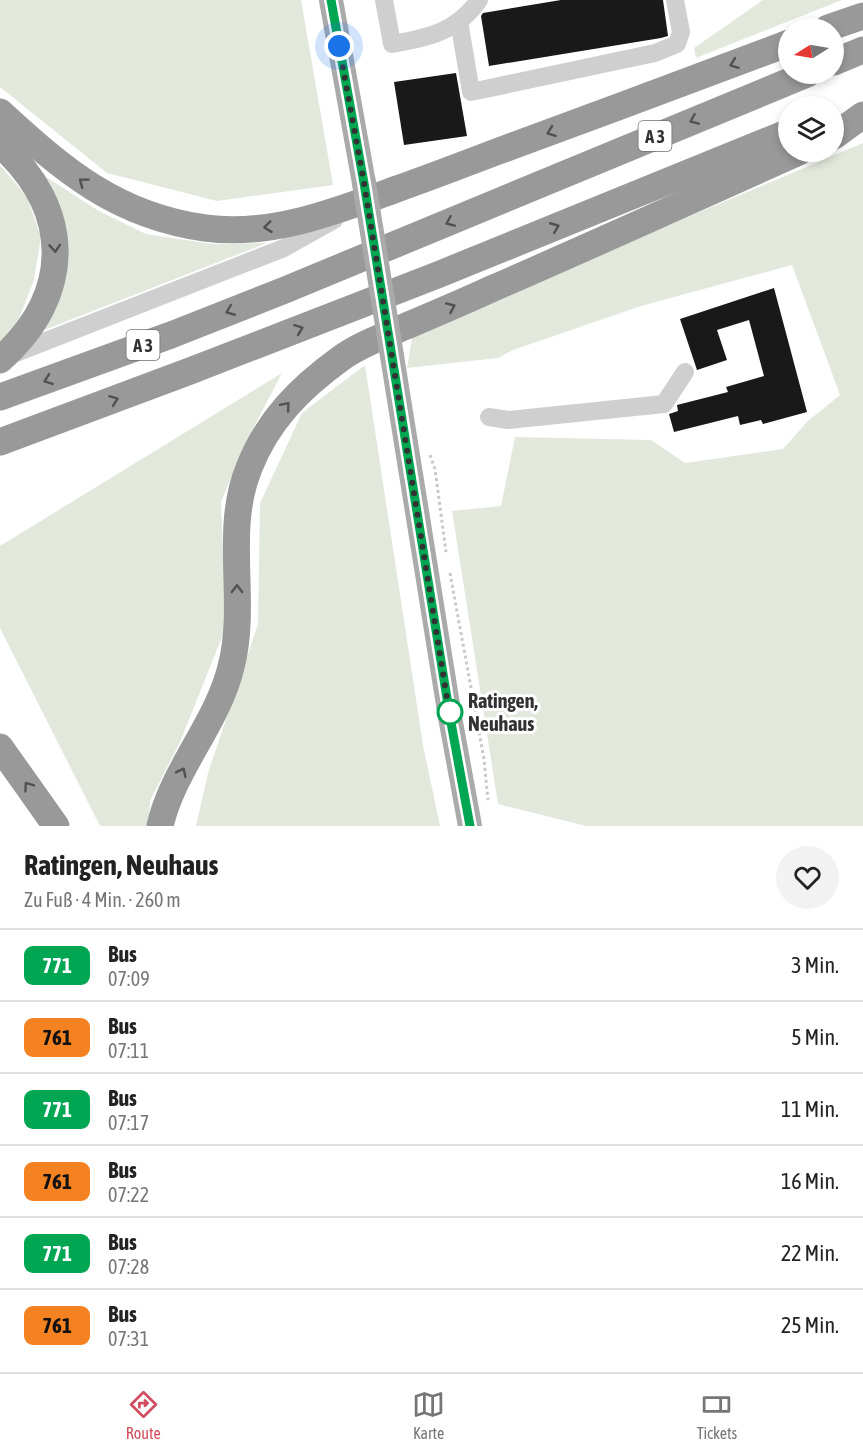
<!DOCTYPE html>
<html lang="de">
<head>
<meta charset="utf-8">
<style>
	:root { --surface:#fff; --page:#f2f2f2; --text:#222; --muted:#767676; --line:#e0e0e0; --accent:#d24b5e }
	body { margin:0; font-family:"Asap Condensed",sans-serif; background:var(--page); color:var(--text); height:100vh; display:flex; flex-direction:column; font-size:22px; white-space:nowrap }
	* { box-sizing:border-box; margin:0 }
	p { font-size:20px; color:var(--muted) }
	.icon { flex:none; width:33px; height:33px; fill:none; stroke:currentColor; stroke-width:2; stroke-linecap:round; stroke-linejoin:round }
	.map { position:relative; height:826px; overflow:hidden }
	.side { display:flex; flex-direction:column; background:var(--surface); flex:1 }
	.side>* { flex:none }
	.badge { padding:0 12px; border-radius:9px; font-size:21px; line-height:39px }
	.needle { width:39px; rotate:259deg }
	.buttons { position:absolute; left:778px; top:18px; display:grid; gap:12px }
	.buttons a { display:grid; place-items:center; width:66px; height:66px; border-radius:50%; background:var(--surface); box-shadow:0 3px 9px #0003; font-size:30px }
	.you { position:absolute; width:30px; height:30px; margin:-15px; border:4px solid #fff; border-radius:50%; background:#1a73e8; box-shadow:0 0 0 9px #1a73e833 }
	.map>.badge { position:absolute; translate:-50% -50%; box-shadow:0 0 0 3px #fff }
	.round { display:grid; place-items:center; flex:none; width:63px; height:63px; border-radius:32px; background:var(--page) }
	.summary { display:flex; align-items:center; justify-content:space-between; height:102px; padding:0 24px }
	h1 { font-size:28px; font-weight:700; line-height:45px }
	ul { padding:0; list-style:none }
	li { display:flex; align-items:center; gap:18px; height:72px; padding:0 24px; border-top:2px solid var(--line) }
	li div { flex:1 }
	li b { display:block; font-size:22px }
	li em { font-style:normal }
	li .badge { min-width:66px; font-weight:700; text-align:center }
	.tab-bar { display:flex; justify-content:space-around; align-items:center; height:84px; border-top:2px solid var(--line); background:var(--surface); font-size:16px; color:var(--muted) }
	.tab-bar a { display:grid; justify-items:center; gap:3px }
	.tab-bar .on { color:var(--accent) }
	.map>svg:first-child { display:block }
	.green { fill:#e3e8dc }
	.building { fill:#191919 }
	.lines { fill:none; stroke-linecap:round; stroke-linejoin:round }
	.path { stroke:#c9c9c9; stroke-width:3; stroke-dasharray:3 3; stroke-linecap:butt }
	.minor { stroke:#cfcfcf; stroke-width:18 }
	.major { stroke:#aaa; stroke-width:24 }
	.highway { stroke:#999; stroke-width:27 }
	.major-bridge { stroke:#aaa; stroke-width:24 }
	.oneway { stroke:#515151 }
	.line-casing { stroke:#fff; stroke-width:14 }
	.line { stroke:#00a651; stroke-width:9 }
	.walk { stroke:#323232; stroke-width:6; stroke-dasharray:0 10.8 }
	.stop-dot { fill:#fff; stroke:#00a651; stroke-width:3 }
	.labels { text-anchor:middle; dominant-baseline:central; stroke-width:6; stroke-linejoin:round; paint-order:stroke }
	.shield { fill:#fff; stroke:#707070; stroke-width:1.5 }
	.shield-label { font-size:18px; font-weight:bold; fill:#323232 }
	.stop-label { font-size:20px; font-weight:bold; fill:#323232; stroke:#fff; text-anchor:start }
</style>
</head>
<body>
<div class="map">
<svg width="863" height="826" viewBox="0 0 863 826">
	<rect width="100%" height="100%" fill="#fff"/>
	<g class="green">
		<polygon points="0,0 301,0 333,185 217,201 107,173 0,87"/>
		<polygon points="763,0 842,0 696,58 694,48"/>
		<polygon points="863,143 863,826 586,826 498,804 452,511 501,506 515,437 651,440 685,463 783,449 808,421 840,395 792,265 641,306 513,350 498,358 407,368 413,333"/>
		<polygon points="0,165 27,197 41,237 34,280 17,324 0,343"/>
		<polygon points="43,175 99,211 146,234 212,244 267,243 39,332 65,284 67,229"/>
		<polygon points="365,365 423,745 440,826 196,826 208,773 258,624 260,503 302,413"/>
		<polygon points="282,373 246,442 221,502 226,627 180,742 150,801 148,826 100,826 0,628 0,546"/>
	</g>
	<g class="building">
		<polygon points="561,0 663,0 668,36 661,38 489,66 481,16 483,13"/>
		<polygon points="456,73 467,136 404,145 394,82"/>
		<polygon points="774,288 807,412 763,424 761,420 740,425 738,416 674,432 669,414 678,411 677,405 728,392 726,387 764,376 749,320 717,330 727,360 697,370 680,319"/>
	</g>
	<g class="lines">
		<g class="path">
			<polyline points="430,455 435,469 446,552"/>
			<polyline points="450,573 484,759 488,800"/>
		</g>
		<g class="minor">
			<path d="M384,0l8,44c35,-6 65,-12 87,-44"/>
			<polyline points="459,21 471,92 655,53 677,44 681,32 675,0"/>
			<polyline points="8,356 284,248 334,220"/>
			<polyline points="489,417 508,420 664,404 685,372"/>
		</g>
		<g class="major">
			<polyline points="331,0 364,183"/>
			<polyline points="392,356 450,717 470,826"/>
		</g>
		<g class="highway">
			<polyline points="828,28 863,16"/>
			<polyline points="834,62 863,50"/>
			<path d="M0,112c63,58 117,104 205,116 65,9 129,-16 189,-38 34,-12 68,-25 102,-38 98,-36 195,-72 293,-109"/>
			<polyline points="834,136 863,115"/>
			<path d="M0,144c73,66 74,150 0,216"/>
			<polyline points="0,397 171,335 285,290 807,74"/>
			<polyline points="0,442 190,371 440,274 789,132"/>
			<polyline points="0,747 56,826"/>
			<path d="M160,826c13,-57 57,-102 71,-159 17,-65 -8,-136 18,-199 18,-47 51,-80 91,-109 19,-14 42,-22 64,-32 28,-12 57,-24 85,-37 104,-45 207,-92 310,-138"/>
		</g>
		<polyline class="major-bridge" points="364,183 392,356"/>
	</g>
	<defs><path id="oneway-chevron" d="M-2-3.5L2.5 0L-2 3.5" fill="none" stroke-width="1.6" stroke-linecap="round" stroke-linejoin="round" transform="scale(1.5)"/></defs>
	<g class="oneway">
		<use href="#oneway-chevron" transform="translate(734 64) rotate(160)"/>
		<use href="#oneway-chevron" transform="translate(694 120) rotate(157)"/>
		<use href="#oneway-chevron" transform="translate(551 132) rotate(160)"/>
		<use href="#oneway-chevron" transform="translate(83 182) rotate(-143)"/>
		<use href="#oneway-chevron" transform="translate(450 222) rotate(157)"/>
		<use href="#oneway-chevron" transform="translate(268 227) rotate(173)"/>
		<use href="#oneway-chevron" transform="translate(555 227) rotate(-22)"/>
		<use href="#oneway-chevron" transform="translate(55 248) rotate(86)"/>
		<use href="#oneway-chevron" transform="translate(451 307) rotate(-24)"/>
		<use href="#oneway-chevron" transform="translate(230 311) rotate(158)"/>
		<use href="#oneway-chevron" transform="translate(299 329) rotate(-21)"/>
		<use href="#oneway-chevron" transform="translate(48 380) rotate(160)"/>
		<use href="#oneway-chevron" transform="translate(114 400) rotate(-20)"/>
		<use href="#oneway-chevron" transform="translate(286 406) rotate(-50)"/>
		<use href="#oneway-chevron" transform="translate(237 589) rotate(-90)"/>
		<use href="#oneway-chevron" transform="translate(182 772) rotate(-64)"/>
		<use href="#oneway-chevron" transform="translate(28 786) rotate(-125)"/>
	</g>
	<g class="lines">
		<g class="line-casing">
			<polyline id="line" points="331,0 364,183 450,717 470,826"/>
		</g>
		<use href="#line" class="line"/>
		<polyline class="walk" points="339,46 364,183 450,717 450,712"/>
	</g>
	<circle class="stop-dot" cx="450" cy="712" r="12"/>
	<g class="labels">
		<g class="shield">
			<rect x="638.5" y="121" width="33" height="30" rx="4.5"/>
			<rect x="126.5" y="330" width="33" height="30" rx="4.5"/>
		</g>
		<g class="shield-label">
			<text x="655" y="136">A 3</text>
			<text x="143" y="345">A 3</text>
		</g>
		<g class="stop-label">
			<text x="468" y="700">Ratingen,<tspan x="468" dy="23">Neuhaus</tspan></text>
		</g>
	</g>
</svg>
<div class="buttons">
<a><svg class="needle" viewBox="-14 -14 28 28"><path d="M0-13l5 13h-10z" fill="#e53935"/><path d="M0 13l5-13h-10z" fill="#767676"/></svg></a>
<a><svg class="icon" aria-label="layers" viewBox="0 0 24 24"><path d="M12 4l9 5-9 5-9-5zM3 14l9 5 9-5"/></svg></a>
</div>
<div class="you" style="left:339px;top:46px"></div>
</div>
<section class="side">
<div class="summary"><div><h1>Ratingen, Neuhaus</h1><p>Zu Fuß · 4 Min. · 260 m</p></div><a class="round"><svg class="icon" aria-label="heart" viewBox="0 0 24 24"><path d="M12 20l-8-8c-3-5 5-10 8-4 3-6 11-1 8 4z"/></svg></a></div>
<ul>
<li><span class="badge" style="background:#00a651;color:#fff">771</span><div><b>Bus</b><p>07:09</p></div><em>3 Min.</em></li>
<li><span class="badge" style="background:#f58220;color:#111">761</span><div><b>Bus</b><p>07:11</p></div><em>5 Min.</em></li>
<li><span class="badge" style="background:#00a651;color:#fff">771</span><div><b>Bus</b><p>07:17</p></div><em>11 Min.</em></li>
<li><span class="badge" style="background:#f58220;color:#111">761</span><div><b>Bus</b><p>07:22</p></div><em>16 Min.</em></li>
<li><span class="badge" style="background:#00a651;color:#fff">771</span><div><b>Bus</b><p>07:28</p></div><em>22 Min.</em></li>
<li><span class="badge" style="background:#f58220;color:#111">761</span><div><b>Bus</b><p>07:31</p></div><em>25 Min.</em></li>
</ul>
</section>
<nav class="tab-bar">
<a class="on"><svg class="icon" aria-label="directions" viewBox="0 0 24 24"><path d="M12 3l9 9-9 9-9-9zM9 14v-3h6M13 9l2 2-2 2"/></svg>Route</a>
<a><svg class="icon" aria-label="map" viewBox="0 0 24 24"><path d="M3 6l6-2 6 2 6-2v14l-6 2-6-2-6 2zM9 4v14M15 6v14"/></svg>Karte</a>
<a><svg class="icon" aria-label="tickets" viewBox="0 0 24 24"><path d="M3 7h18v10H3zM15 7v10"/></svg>Tickets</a>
</nav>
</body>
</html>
